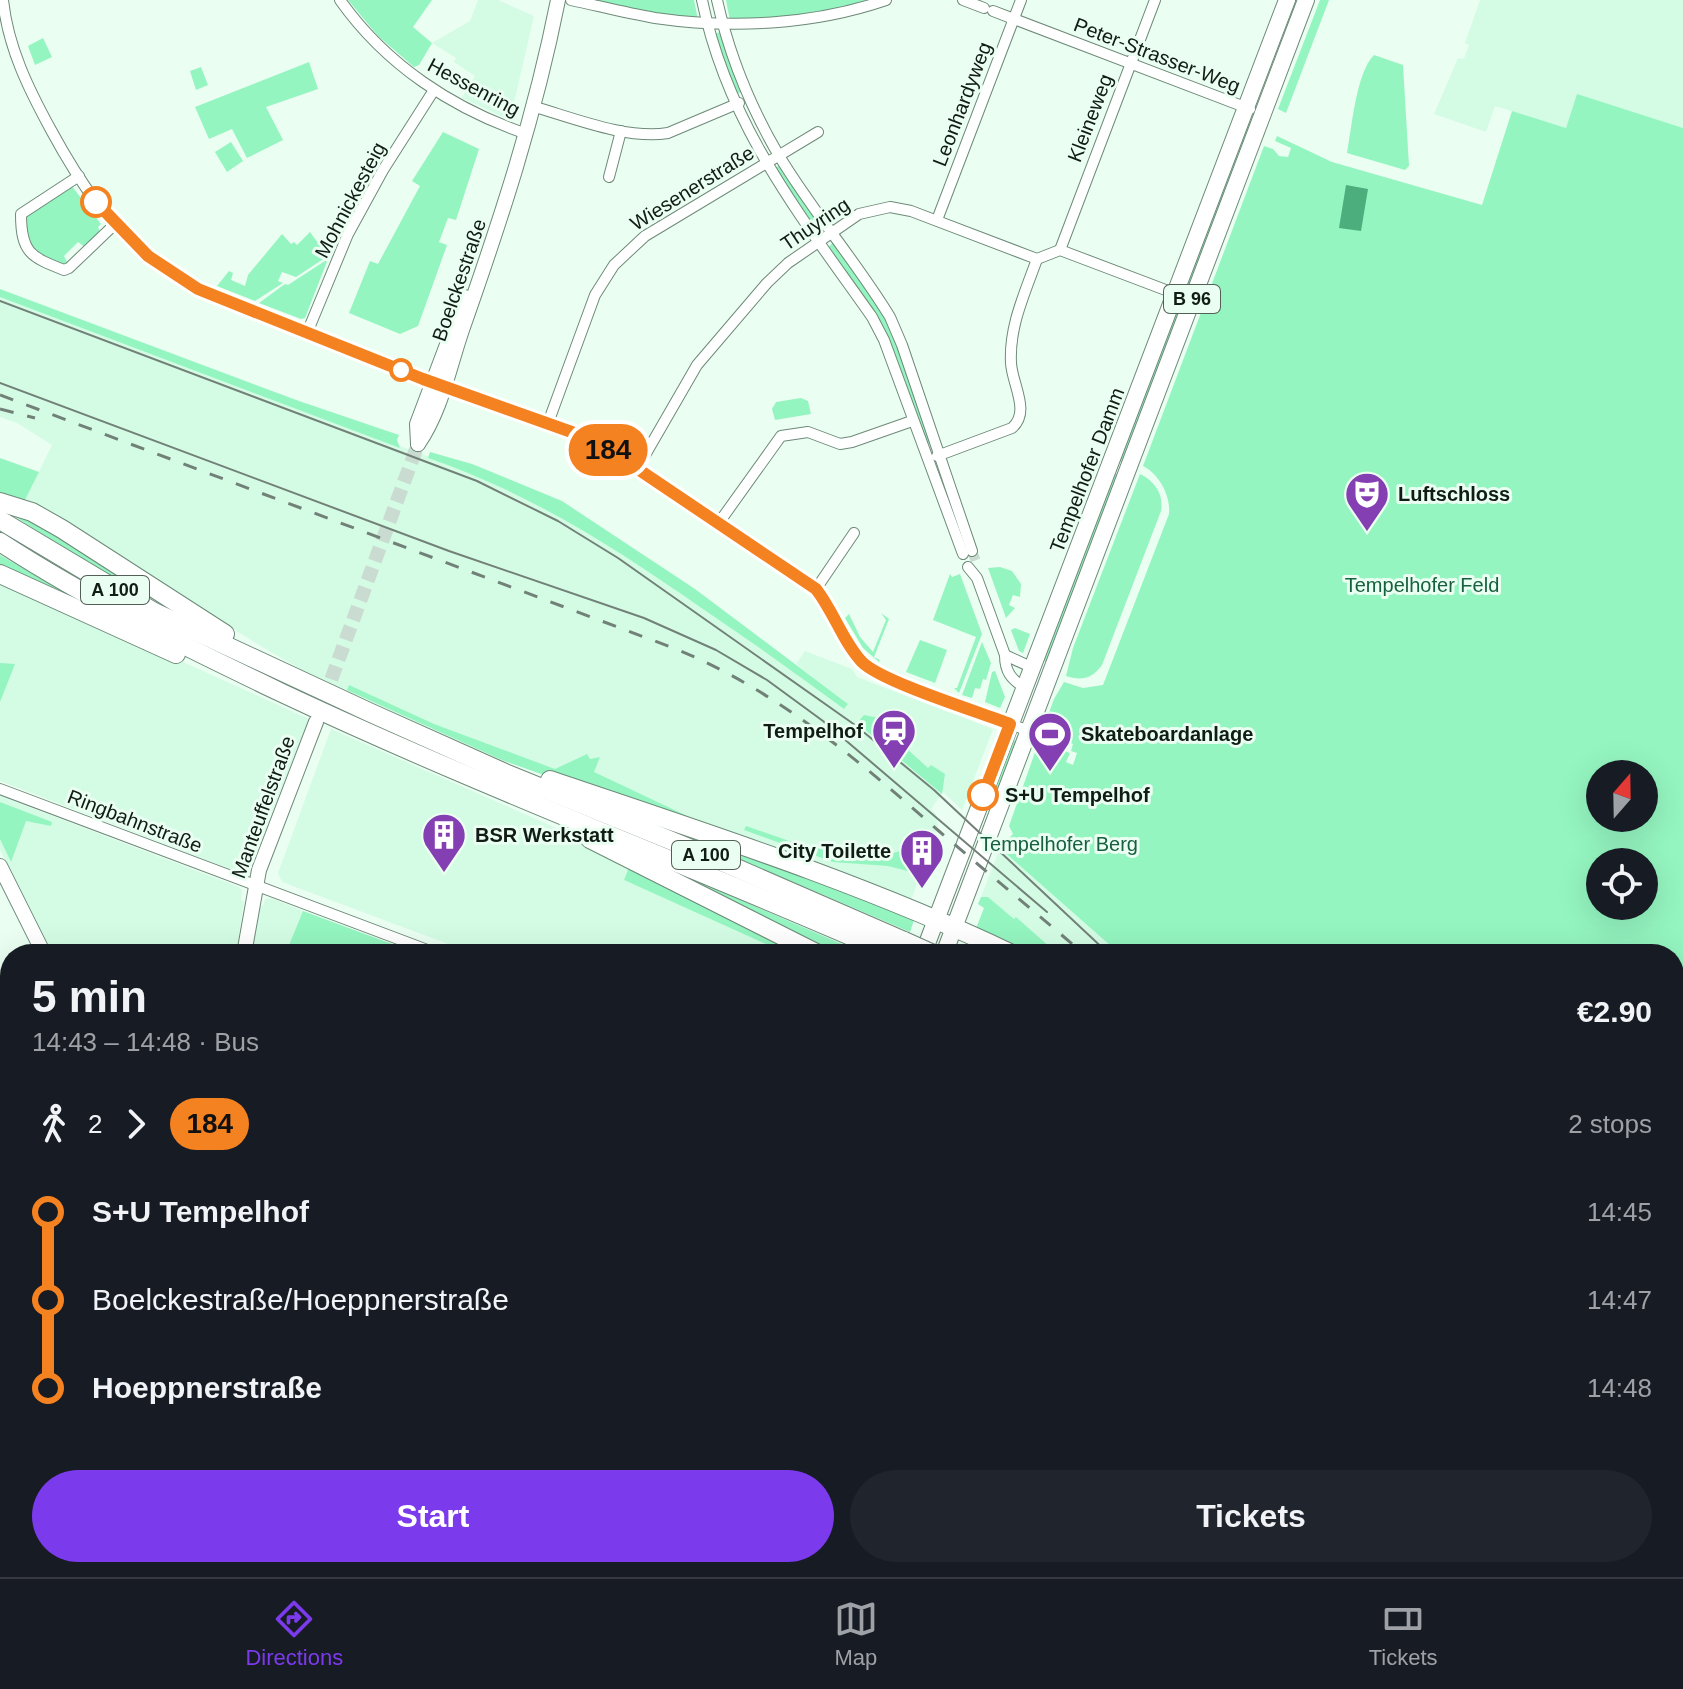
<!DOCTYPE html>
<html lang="en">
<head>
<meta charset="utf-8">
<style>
	:root { --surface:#171b24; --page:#20242c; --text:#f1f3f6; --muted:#9ea1a6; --line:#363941; --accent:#7c3aed }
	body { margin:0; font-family:Helvetica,sans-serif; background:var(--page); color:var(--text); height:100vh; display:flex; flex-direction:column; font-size:30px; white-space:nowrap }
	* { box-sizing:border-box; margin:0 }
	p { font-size:26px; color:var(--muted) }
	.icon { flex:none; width:44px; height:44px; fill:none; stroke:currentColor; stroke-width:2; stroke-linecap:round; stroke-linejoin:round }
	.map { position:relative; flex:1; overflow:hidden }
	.details { position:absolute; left:0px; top:944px; width:1684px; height:634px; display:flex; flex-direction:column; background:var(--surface); border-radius:32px 32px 0 0; box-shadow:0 8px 32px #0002 }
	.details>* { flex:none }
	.badge { padding:0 16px; border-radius:26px; font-size:28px; line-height:52px }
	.needle { width:52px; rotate:20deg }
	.tools { position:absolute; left:1586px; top:760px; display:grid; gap:16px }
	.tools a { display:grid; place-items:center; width:72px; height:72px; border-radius:50%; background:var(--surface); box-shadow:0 8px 32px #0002; font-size:40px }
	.map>.badge { position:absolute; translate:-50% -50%; box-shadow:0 0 0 4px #fff }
	.legs { display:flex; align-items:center; gap:12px; height:88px; padding:0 32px; font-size:26px }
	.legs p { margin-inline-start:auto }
	.overview { display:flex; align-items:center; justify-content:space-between; height:136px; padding:0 32px }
	h1 { font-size:44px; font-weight:600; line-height:60px }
	.cta { display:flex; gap:16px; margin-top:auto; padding:16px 32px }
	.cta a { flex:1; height:92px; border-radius:48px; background:var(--accent); color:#fff; font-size:32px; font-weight:600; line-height:92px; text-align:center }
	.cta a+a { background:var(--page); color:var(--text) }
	ul { padding:0 32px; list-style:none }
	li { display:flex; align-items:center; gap:28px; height:88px; font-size:30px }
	li i { display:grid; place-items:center; width:12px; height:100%; margin:0 10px; background:currentColor }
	li i::after { content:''; width:20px; height:20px; margin:-10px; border:6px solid; border-radius:50%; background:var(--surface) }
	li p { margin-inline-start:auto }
	li:first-child i { background:linear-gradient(#0000 50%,currentColor 0) }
	li:last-child i { background:linear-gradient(currentColor 50%,#0000 0) }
	.tab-bar { display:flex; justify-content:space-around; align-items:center; height:112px; border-top:2px solid var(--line); background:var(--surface); font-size:22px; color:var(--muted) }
	.tab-bar a { display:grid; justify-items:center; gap:4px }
	.tab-bar .on { color:var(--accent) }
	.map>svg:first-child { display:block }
	.built { fill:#d4fce4 }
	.green { fill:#94f5c0; fill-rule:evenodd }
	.forest { fill:#6acb99 }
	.water { fill:#4cae7d }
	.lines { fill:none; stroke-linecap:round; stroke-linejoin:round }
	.minor-tunnel { stroke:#cadcd1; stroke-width:10; stroke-dasharray:10 5; stroke-linecap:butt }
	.secondary-tunnel { stroke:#cadcd1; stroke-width:14; stroke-dasharray:14 7; stroke-linecap:butt }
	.minor-casing { stroke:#6d8a79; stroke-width:12 }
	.tertiary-casing { stroke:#6d8a79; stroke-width:14 }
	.secondary-casing { stroke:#6d8a79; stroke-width:16 }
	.primary-casing { stroke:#6d8a79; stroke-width:18 }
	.motorway-casing { stroke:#6d8a79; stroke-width:20 }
	.minor { stroke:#fff; stroke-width:10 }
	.tertiary { stroke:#fff; stroke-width:12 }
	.secondary { stroke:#fff; stroke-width:14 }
	.primary { stroke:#fff; stroke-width:16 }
	.motorway { stroke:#fff; stroke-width:18 }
	.tram { stroke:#728178; stroke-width:2 }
	.rail { stroke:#728178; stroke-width:3; stroke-dasharray:14 14; stroke-linecap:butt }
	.motorway-bridge-casing { stroke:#6d8a79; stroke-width:20; stroke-linecap:butt }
	.motorway-bridge { stroke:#fff; stroke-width:18 }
	.line-1-casing { stroke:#fff; stroke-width:18 }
	.line-1 { stroke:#f58220; stroke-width:12 }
	.stop-1-dot { fill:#fff; stroke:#f58220; stroke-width:4 }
	.labels { text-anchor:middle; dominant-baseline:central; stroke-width:6; stroke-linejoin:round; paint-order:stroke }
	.shield { fill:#ebfef2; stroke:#526057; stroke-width:2 }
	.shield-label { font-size:18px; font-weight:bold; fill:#101c15 }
	.street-label { font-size:20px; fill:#101c15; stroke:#ebfef2 }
	.poi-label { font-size:20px; font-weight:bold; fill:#101c15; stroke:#ebfef2; text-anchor:start }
	.park-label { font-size:20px; fill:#17603f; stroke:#ebfef2 }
	.stop-label { font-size:20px; font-weight:bold; fill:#101c15; stroke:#ebfef2; text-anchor:start }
</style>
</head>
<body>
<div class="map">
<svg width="1683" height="1577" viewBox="0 0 1683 1577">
	<rect width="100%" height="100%" fill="#ebfef2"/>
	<g class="built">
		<polygon points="478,0 498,0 534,16 510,120 462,98 475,76 454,62 456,58 432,43 470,21"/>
		<polygon points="1480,0 1683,0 1683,128 1577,95 1566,128 1495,106 1486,132 1434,114 1458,58 1464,59 1469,45 1465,43"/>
		<polygon points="0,297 470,472 510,490 551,510 641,566 774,657 844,709 848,704 796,664 805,651 852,669 857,677 993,729 962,810 943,792 931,809 936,814 938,825 910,903 502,760 418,724 302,670 269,651 24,502 52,445 17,423 0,417"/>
		<polygon points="0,579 309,719 252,863 249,862 246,871 236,871 0,781"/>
		<polygon points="331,729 543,822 629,864 624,880 788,954 475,954 282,882 278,873"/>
		<polygon points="0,796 239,887 242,891 241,901 244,901 236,954 52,954 0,850"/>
		<polygon points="1000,848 1014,859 1120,954 1058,954 1017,918 1014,919 988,897 981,897"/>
		<polygon points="271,898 303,911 289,945 302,951 301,954 252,954 260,906 263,906 265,899"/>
		<polygon points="0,1361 10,1366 10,1403 0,1423"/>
		<polygon points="1294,1568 1347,1568 1354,1577 1291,1577"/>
		<polygon points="1391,1568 1538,1568 1544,1577 1397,1577"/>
		<polygon points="1583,1568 1642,1568 1648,1577 1589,1577"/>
	</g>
	<g class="green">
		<polygon points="348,0 432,0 413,27 432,43 419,65 414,67 378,36"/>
		<polygon points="583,0 694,0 698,20"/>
		<polygon points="726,0 880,0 811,14 730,21"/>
		<polygon points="1320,0 1329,0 1286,113 1278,109"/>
		<polygon points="721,32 742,92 734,95 713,34"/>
		<polygon points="43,38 52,57 35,65 28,46"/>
		<path d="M1374,55l29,10 6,101 -4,4 -58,-17c5,-26 9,-80 27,-98z"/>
		<polygon points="309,62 318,89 266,107 283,140 247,158 232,129 209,139 195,107"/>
		<polygon points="201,67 208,85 196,90 190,71"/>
		<path d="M1577,94l106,34v1449h-35l-6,-9h32v-614h-554l-120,-106 13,-14 -4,-8 30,-85 31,12 -4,9 7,3 4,-12 -6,-2 2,-7 -31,-12 12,-33 10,-17 19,6 20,-3 66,-171c2,-18 -10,-40 -26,-48l121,-320 9,3 6,7 9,1 3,-9 -16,-7 2,-5 55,26 150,43 30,-94 54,17zM1600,774h44v44h-44zM1600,862h44v44h-44z"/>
		<polygon points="1247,120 1254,122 1191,288 1184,285"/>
		<polygon points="443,132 479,149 456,220 448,218 439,242 447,245 418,326 400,334 349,313 370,261 378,264 420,186 412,181"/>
		<polygon points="231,142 243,161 227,172 215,152"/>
		<polygon points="780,165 823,227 816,231 773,169"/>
		<path d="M71,185l30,39 -3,3 3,7 -15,14 -8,-6 -14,14 4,8 -1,1c-37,-10 -38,-12 -42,-50z"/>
		<polygon points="310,232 318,243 323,241 325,244 334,234 338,237 331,254 296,277 282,272 278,281 283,283 255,301 217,286 229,271 233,273 231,280 245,286 248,275 282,234 291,244 294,242 297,245"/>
		<polygon points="834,242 869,290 890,327 933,442 925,444 892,355 828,247"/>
		<polygon points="328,259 305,318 301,319 259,303 285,284 288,285"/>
		<polygon points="0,289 299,401 399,435 397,440 400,448 0,297"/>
		<polygon points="1176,306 1184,308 1124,463 1118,461"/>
		<polygon points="801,398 808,401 811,414 775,420 772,409 776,402"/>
		<path d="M430,452l42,12 90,37 133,88 153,115 -4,5c-47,-35 -95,-69 -144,-102 -86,-60 -172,-115 -272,-149z"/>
		<polygon points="0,458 39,472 24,502 0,496"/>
		<polygon points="1113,473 1119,475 1049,663 1041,660"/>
		<path d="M1140,474c15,7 24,21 21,37l-59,154c-10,14 -21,16 -36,11l7,-28z"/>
		<polygon points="3,509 25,516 186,616 92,566"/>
		<polygon points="0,555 101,613 0,568"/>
		<polygon points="1000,567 1012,571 1021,584 1020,597 1013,595 1009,605 1015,608 1006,618 988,568"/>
		<polygon points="950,574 952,577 960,574 982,634 959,693 954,688 957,688 976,637 933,620"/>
		<polygon points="881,613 889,619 874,657 880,660 879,662 863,648 845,618 849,614 860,637 873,652 886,620"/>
		<polygon points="1015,628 1030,634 1023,653 1019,651 1011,630"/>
		<polygon points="920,640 947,650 935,683 906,672"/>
		<polygon points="982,642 991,663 986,680 983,679 980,689 975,688 972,698 962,695"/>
		<polygon points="0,663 15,664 0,702"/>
		<polygon points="995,671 1005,697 1000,708 985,702 992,672"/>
		<polygon points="349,685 434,724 555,769 587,754 590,759 600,757 594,772 702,823 552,778 502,760 347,690"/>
		<polygon points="864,715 879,718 885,729 928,768 931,765 945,774 942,794 857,723"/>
		<polygon points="1010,739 1019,742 993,812 984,808"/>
		<polygon points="0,802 52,822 51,826 26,821 11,862 0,839"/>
		<path d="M746,826l49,17 1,-2c32,11 75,21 107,9l6,-14 11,8 6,10 -7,20 -31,-8 -55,-4 -89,-32z"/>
		<polygon points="674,831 915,917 910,932"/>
		<polygon points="630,864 800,954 788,954 624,880"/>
		<polygon points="659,865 865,954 831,954 711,895"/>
		<polygon points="981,897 988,897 1014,919 1016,917 1058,954 1026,954 975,931 984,908 978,904"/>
		<polygon points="303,911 411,951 418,954 301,954 302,951 289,945"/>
		<polygon points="0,1219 10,1223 9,1318 0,1314"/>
		<polygon points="2,1502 10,1506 10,1568 201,1568 222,1573 250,1574 264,1568 355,1568 354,1577 0,1577"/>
		<polygon points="372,1568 502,1568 501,1577 371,1577"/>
		<polygon points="961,1568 1004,1568 1017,1577 986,1577"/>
	</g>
	<polygon class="forest" points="195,1568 222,1573 250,1574 264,1568 305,1568 301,1572 281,1572 266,1577 191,1577"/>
	<polygon class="water" points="1346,185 1368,189 1361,231 1339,228"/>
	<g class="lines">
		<polyline class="minor-tunnel" points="972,551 977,564"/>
		<polyline class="secondary-tunnel" points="324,699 418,444"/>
		<g class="minor-casing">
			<g id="minor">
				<path d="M3,0c5,47 25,88 48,130 27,50 61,102 109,135 38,27 83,42 125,59 49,20 98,41 147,58 58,21 119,39 175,67l209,140c25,31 33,71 71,89l142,53"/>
				<path d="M340,0c46,65 113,109 187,134"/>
				<path d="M571,0c28,6 55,13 84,18 76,11 158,7 231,-18"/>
				<path d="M702,0c26,126 98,215 170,317l12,23 79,214"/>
				<path d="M717,0c12,54 33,106 61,154 34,57 78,107 112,163l12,28 70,206"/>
				<polyline points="963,0 984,8"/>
				<polyline points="993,11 1250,109"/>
				<path d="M535,107c38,11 93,33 133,26l71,-30"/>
				<path d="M79,176l-58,38c0,39 10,43 43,56l5,-2 46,-44"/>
				<polyline points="609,177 621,131"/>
				<polyline points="937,220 1021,0"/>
				<polyline points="1060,250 1155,0"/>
				<polyline points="307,333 348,234 383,170 434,90"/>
				<polyline points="548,423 595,295 614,265 645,236 818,132"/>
				<path d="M937,456l75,-28c19,-16 0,-44 -1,-65 -2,-37 14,-70 26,-104"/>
				<polyline points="637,469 697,365 767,283 788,263 859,214 890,207 911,211 1037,259 1060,250 1192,300"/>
				<polyline points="718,524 781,436 808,432 840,444 852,442 912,421"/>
				<path d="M968,567l9,11 28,77c0,17 6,24 20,33"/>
				<polyline points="816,589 854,533"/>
				<polyline points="1005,655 1033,668"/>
				<polyline points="0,789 438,954"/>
				<polyline points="0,1036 10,1040"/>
				<polyline points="0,1186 10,1190"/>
				<polyline points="0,1349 10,1354"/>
				<polyline points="222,1568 255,1568"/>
				<polyline points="1383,1568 1389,1577"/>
				<polyline points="363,1577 363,1568"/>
				<polyline points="508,1577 510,1568"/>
				<polyline points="550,1577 552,1568"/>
				<polyline points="1050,1577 1054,1568"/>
			</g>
		</g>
		<g class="tertiary-casing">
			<g id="tertiary">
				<polyline points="944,1568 969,1577"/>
				<polyline points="1015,1568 1027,1577"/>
			</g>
		</g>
		<g class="secondary-casing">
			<g id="secondary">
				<path d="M418,444c23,-33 31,-76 44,-114 39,-111 73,-214 96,-330"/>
				<polyline points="418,444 417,424 465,297"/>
				<polyline points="0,866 44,954"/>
				<polyline points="244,954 259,870 316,722"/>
				<polyline points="0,1448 10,1430"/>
				<polyline points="0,1480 10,1461"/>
			</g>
		</g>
		<g class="primary-casing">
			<g id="primary">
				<polyline points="923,954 1287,0"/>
				<polyline points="944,954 1306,0"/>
				<polyline points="699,1577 702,1568"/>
			</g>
		</g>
		<g class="motorway-casing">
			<g id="motorway">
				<polyline points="0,502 32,512 62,529 225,634"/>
				<polyline points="0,520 154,612 371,713 505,773 704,854 904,941"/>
				<path d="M0,542c89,58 186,105 282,151 200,94 408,172 610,261"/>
				<polyline points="0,574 176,654"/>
				<path d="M550,780c156,53 313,103 462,174"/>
				<polyline points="583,831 590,839 818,954"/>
				<polyline points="1551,1568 1557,1577"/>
				<polyline points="1572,1568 1578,1577"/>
			</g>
		</g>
		<use href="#minor" class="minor"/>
		<use href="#tertiary" class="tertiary"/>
		<use href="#secondary" class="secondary"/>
		<use href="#primary" class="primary"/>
		<use href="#motorway" class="motorway"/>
		<g class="tram">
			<polyline points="0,301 477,481 558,521 618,558 855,725 934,790 1109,954"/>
			<polyline points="0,383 449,551 644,618 716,650 767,680 823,721 1047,912"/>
			<polyline points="1620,1568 1627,1577"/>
		</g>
		<g class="rail">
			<path d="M0,395l676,254c102,42 182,111 264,183 48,41 96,81 144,122"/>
			<polyline points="0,409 35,418"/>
			<polyline points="1605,1568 1611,1577"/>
		</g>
		<g class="motorway-bridge-casing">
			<polyline id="motorway-bridge" points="904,941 933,954"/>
		</g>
		<use href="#motorway-bridge" class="motorway-bridge"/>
	</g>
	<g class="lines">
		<g class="line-1-casing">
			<path id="line-1" d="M96,202l52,54 50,33 225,90 157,56 40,22 196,132c18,23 27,53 46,73 20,20 117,50 148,62l-27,71"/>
		</g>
		<use href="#line-1" class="line-1"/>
	</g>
	<defs>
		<g id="theatre-pin" transform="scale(2.3)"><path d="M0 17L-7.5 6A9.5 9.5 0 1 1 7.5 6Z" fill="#843fb2" stroke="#ebfef2"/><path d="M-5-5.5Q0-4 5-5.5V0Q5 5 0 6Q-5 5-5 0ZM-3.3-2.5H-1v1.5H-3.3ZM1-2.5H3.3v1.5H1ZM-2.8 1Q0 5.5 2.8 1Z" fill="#fff"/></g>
		<g id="station-pin" transform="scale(2.3)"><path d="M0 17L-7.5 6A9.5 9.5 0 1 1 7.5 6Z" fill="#843fb2" stroke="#ebfef2"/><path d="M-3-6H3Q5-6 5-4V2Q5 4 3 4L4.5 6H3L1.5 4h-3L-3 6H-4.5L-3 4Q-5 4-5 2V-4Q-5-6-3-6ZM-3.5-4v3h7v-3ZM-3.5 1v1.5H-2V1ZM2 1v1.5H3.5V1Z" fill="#fff"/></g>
		<g id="stadium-pin" transform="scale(2.3)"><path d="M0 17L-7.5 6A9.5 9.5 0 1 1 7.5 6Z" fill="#843fb2" stroke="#ebfef2"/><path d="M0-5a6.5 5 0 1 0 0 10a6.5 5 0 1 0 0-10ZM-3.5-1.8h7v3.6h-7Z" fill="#fff"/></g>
		<g id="building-pin" transform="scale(2.3)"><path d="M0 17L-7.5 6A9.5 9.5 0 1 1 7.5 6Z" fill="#843fb2" stroke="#ebfef2"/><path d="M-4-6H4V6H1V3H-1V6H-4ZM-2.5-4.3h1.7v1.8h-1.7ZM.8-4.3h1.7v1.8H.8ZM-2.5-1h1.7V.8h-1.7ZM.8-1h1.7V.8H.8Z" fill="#fff"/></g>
	</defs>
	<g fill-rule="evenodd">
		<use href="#theatre-pin" x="1367" y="494"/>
		<use href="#station-pin" x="894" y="731"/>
		<use href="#stadium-pin" x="1050" y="734"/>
		<use href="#building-pin" x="444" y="835"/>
		<use href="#building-pin" x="922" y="851"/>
	</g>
	<g class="stop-1-dot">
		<circle cx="96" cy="202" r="14"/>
		<circle cx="401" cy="370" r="10"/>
		<circle cx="983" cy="795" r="14"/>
	</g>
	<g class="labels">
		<g class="shield">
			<rect x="1164" y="285" width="56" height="28" rx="6"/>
			<rect x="81" y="576" width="68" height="28" rx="6"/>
			<rect x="672" y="841" width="68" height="28" rx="6"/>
		</g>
		<g class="shield-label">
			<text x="1192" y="299">B 96</text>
			<text x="115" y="590">A 100</text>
			<text x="706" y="855">A 100</text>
		</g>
		<g class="street-label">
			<text transform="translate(1157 55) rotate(21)">Peter-Strasser-Weg</text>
			<text transform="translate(474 87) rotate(28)">Hessenring</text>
			<text transform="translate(962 104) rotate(-69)">Leonhardyweg</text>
			<text transform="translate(1090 118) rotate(-69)">Kleineweg</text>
			<text transform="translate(692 188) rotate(-32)">Wiesenerstraße</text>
			<text transform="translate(350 200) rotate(-62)">Mohnickesteig</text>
			<text transform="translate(815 224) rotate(-34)">Thuyring</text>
			<text transform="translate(459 280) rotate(-71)">Boelckestraße</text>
			<text transform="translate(1087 470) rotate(-69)">Tempelhofer Damm</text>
			<text transform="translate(263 807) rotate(-70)">Manteuffelstraße</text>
			<text transform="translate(135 821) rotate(21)">Ringbahnstraße</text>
		</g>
		<g class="poi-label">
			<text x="1398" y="494">Luftschloss</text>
			<text x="863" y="731" text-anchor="end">Tempelhof</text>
			<text x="1081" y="734">Skateboardanlage</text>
			<text x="475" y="835">BSR Werkstatt</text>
			<text x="891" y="851" text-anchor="end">City Toilette</text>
		</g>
		<g class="park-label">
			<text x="1422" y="585">Tempelhofer Feld</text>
			<text x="1059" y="844">Tempelhofer Berg</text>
		</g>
		<g class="stop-label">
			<text x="1005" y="795">S+U Tempelhof</text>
		</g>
	</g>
</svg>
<div class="tools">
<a><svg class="needle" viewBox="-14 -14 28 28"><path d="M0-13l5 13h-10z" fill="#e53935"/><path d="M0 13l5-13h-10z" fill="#9ea1a6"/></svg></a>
<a><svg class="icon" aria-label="locate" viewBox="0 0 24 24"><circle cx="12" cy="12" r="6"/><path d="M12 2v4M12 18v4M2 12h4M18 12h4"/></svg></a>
</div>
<b class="badge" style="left:608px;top:450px;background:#f58220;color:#111">184</b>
<section class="details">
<div class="overview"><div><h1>5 min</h1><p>14:43 – 14:48 · Bus</p></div><b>€2.90</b></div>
<div class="legs"><svg class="icon" aria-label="walk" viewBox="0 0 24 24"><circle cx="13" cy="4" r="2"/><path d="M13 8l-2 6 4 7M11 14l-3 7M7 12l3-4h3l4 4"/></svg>2<svg class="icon" aria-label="forward" viewBox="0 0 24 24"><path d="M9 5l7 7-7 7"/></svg><b class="badge" style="background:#f58220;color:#111">184</b><p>2 stops</p></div>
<ul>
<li><i style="color:#f58220"></i><b>S+U Tempelhof</b><p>14:45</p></li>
<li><i style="color:#f58220"></i><span>Boelckestraße/Hoeppnerstraße</span><p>14:47</p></li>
<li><i style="color:#f58220"></i><b>Hoeppnerstraße</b><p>14:48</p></li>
</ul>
<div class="cta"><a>Start</a><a>Tickets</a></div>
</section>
</div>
<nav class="tab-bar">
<a class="on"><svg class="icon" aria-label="directions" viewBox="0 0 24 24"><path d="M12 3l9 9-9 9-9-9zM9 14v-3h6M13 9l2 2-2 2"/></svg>Directions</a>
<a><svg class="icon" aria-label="map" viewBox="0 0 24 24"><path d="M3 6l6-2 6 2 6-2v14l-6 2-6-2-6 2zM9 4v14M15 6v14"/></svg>Map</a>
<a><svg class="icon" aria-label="tickets" viewBox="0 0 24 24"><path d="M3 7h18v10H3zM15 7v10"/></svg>Tickets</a>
</nav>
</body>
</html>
